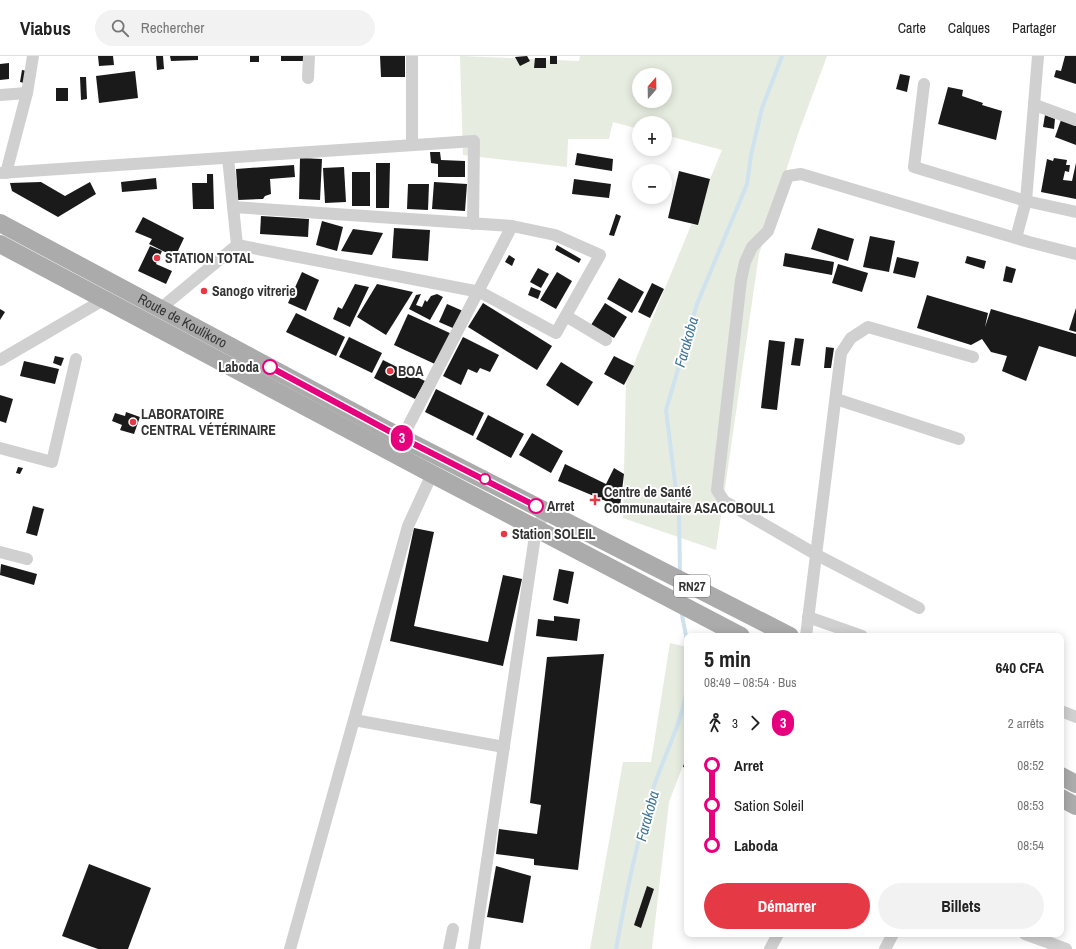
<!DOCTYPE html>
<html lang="fr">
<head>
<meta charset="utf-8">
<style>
	:root { --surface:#fff; --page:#f2f2f2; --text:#222; --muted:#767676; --line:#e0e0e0; --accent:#e63946 }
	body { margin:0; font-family:"Archivo Narrow",sans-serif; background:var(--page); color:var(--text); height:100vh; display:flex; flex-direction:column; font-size:15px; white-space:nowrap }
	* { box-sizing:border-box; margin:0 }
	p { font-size:13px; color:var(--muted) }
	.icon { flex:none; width:22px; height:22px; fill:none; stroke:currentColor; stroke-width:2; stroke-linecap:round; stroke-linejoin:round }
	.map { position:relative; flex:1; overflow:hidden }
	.sheet { position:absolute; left:684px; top:577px; width:380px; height:304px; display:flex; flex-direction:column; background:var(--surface); border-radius:8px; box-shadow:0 2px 10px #0003 }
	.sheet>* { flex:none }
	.badge { padding:0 8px; border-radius:13px; font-size:14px; line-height:26px }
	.needle { width:26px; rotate:20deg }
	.fabs { position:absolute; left:632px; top:12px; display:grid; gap:8px }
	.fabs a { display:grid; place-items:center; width:40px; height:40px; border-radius:50%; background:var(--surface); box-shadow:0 2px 10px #0003; font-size:20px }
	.map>.badge { position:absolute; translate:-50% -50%; box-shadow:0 0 0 2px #fff }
	.legs { display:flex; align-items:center; gap:6px; height:44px; padding:0 20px; font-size:13px }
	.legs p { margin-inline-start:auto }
	.headline { display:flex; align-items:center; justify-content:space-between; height:68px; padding:0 20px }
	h1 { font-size:22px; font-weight:800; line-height:30px }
	.cta { display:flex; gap:8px; margin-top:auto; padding:8px 20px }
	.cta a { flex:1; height:46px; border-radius:24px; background:var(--accent); color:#fff; font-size:16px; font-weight:800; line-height:46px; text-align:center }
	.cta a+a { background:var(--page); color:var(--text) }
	ul { padding:0 20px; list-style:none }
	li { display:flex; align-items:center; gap:14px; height:40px; font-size:15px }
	li i { display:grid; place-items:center; width:6px; height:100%; margin:0 5px; background:currentColor }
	li i::after { content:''; width:10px; height:10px; margin:-5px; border:3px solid; border-radius:50%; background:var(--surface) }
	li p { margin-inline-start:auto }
	li:first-child i { background:linear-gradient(#0000 50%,currentColor 0) }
	li:last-child i { background:linear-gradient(currentColor 50%,#0000 0) }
	header { display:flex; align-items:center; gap:24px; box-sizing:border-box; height:56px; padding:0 20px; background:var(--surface); border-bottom:1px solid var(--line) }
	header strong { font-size:19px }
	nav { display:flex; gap:22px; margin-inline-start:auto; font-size:14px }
	.search { width:280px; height:36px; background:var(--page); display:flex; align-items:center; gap:10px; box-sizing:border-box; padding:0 14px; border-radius:22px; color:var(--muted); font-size:15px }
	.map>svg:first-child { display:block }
	.green { fill:#e6ecdf; fill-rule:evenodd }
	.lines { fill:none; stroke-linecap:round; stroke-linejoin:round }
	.stream { stroke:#cfe2ee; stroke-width:4 }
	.building { fill:#1a1a1a }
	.minor { stroke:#d0d0d0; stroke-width:12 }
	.primary { stroke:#ababab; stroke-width:18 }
	.line-1-casing { stroke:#fff; stroke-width:9 }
	.line-1 { stroke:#e6007e; stroke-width:6 }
	.poi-dot { fill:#e63946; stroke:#fff; stroke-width:1.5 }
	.stop-1-dot { fill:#fff; stroke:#e6007e; stroke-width:2 }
	.labels { text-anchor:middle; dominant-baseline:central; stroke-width:4; stroke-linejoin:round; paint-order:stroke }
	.shield { fill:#fff; stroke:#707070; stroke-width:1 }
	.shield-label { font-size:13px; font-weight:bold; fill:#333 }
	.poi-label { font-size:14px; font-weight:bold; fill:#333; stroke:#fff; text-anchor:start }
	.street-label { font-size:14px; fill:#333; stroke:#fff }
	.stop-label { font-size:14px; font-weight:bold; fill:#333; stroke:#fff; text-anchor:end }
	.water-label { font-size:15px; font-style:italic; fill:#3f7597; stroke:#fff }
</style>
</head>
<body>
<header>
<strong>Viabus</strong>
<div class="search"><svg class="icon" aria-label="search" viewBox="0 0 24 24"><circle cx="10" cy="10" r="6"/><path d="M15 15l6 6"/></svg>Rechercher</div>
<nav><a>Carte</a><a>Calques</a><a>Partager</a></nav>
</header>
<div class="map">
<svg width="1076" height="893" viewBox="0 0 1076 893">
	<rect width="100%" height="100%" fill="#fff"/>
	<g class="green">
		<path d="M460,0l119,5 1,-5h247l-29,78 -39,120 -43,296 -93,-32 3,-135 96,-233 -57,-15v-12h-26v6l-26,-7 -4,17h-41l-1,28 -104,-12zM639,19h26v26h-26z"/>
		<polygon points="670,587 687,591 687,699 669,746 652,893 590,893 623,706 651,706"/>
	</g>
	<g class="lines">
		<g class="stream">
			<polyline points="680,519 679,459 666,354 697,248 747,128 751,99 762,52 782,0"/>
			<polyline points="681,554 687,585"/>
			<path d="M616,893c10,-54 21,-110 38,-163 11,-33 29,-65 33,-100"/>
		</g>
	</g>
	<g class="building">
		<polygon points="98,0 113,0 114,9 99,10"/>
		<polygon points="156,0 163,0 164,13 157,14"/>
		<polygon points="170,0 198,0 198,4 171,5"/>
		<rect x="250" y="0" width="9" height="6"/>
		<rect x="281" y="0" width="22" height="5"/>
		<polygon points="380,0 405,0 405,21 381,21"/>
		<polygon points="527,0 530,5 520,10 515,1"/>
		<rect x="550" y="0" width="7" height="8"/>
		<polygon points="1065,0 1076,0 1076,28 1054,21 1056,14 1061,15"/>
		<polygon points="535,2 546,2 546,12 534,12"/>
		<polygon points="9,7 9,23 0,24 0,8"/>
		<polygon points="22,14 27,15 24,27 20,26"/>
		<polygon points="135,15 138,42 99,47 96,20"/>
		<polygon points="900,18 910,20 907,36 896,33"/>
		<polygon points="80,21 86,21 87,43 81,44"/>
		<polygon points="948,31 963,34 962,40 983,47 982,49 1002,55 996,84 938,68"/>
		<rect x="56" y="32" width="12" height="13"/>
		<polygon points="1045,59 1055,63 1054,73 1043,71"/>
		<polygon points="1061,64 1076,69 1076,89 1055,81"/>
		<polygon points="430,96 440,96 441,104 465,105 465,121 438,121 438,108 431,107"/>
		<polygon points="577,97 613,103 612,115 575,109"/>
		<polygon points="300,102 322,103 320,144 299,143"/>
		<polygon points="1054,102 1067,104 1066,109 1070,109 1069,116 1065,115 1063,124 1072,125 1076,107 1076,143 1041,136 1047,103 1053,105"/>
		<polygon points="376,107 390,107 389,152 376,152"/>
		<polygon points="294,109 295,121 270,123 271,138 265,140 263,143 238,144 236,113"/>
		<polygon points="344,111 346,146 325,147 323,112"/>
		<polygon points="679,115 710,123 698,169 668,162"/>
		<rect x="352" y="116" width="18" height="34"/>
		<polygon points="207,118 213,118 214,153 193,153 192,127 207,127"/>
		<polygon points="156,122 157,133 122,136 121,126"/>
		<polygon points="574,123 611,128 609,142 572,138"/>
		<polygon points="41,126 65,140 90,126 96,138 58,161 12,135 10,127"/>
		<polygon points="434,126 467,128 465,155 432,153"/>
		<polygon points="408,128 429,128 428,154 407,153"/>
		<polygon points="616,158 621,160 614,180 609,179"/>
		<polygon points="261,160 309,163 308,181 260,178"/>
		<polygon points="143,161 184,182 175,201 149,188 152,183 135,176"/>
		<polygon points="322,165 343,171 337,195 316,189"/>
		<polygon points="394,172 430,174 428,205 392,202"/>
		<polygon points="818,172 854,183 848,205 811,193"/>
		<polygon points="353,173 383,177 372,199 341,195"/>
		<polygon points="870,180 895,185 889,216 863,211"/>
		<polygon points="557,189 581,203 579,207 555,194"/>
		<polygon points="150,190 162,195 156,208 172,215 166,228 138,215"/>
		<polygon points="785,197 834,206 832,219 783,210"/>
		<polygon points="509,199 515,203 512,210 505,206"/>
		<polygon points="967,200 986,205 984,213 965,207"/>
		<polygon points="897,201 919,206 915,222 893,217"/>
		<polygon points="838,208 868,217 862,236 832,227"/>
		<polygon points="1006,210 1016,213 1012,227 1003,225"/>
		<polygon points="538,212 549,218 541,232 530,226"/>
		<polygon points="302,216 319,224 306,255 288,247"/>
		<polygon points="557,216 572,225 556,253 540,244"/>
		<polygon points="619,222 644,236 632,257 607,243"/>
		<polygon points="652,227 664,233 650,262 638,256"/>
		<polygon points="355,228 369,231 350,271 333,263 338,251 342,253"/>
		<polygon points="377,228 413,236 386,279 357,261"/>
		<polygon points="531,231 541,235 538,243 528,239"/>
		<polygon points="421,238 416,249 422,251 425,244 427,246 431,240 437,238 443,241 430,264 409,253 416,239"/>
		<polygon points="927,239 988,257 985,271 991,253 1076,278 1076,301 1039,290 1026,325 1002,315 1007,300 991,296 982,283 971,289 917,272"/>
		<polygon points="483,247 552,290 537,314 468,271"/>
		<polygon points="605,247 627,261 614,282 591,269"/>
		<polygon points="447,248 463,255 455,273 439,266"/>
		<polygon points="1076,252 1076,276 1069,274"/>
		<polygon points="0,253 5,256 0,264"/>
		<polygon points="296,257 345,281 336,300 286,276"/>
		<polygon points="408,258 452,278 437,309 394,289"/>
		<polygon points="349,281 382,297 372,317 339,301"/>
		<polygon points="463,281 499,299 490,316 480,312 477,317 468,313 461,329 443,320"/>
		<polygon points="795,282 804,283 800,310 791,309"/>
		<polygon points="769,284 785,286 777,354 761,352"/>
		<polygon points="826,291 834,292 831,312 824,312"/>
		<polygon points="55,300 64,302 61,310 53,307"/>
		<polygon points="614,300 634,310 624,329 604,318"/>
		<polygon points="383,304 425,325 415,343 374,322"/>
		<polygon points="24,305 59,313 55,328 20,320"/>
		<polygon points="561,306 593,326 578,350 546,329"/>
		<polygon points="436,333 484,357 473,380 425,356"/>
		<polygon points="0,339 13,343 6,367 0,365"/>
		<polygon points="126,356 140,361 134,378 120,374 122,369 112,365 115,357 125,360"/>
		<polygon points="488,359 524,378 511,402 476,383"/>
		<polygon points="532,377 563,395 551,417 519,399"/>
		<polygon points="565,408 606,428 614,412 624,418 620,451 558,425"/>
		<polygon points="18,411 23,412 20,418 16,417"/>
		<polygon points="33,450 44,453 37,480 26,477"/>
		<polygon points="414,472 434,476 414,570 488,586 503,519 522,523 503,610 390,585"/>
		<polygon points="1,508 37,518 34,529 0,519"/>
		<polygon points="559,513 574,516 568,548 553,544"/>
		<polygon points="554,560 580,563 577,585 536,580 538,563 554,565"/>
		<polygon points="604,598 578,814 534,809 534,803 496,798 499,773 537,778 541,749 530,747 547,601"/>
		<polygon points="685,704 687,704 687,712 683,711"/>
		<polygon points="89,808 151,832 128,893 98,893 62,880"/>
		<polygon points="496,810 531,820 523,867 487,861"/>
		<polygon points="647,830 654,833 641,872 634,869"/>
	</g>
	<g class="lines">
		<g class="minor">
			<polyline points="308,22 309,0"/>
			<polyline points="924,28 914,111 1026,145 1076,156"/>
			<polyline points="0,39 27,37"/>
			<polyline points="1035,49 1076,64"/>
			<polyline points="412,89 412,0"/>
			<polyline points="228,102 237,189"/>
			<polyline points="0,117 474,85 473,168"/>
			<polyline points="6,117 27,37 33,0"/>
			<polyline points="1016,182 1026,145 1038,0"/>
			<polyline points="161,252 237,189 480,236 556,277 600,199 555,179 512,170 233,151"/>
			<polyline points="566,260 606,284"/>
			<polyline points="0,304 103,244"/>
			<polyline points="836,343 959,383"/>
			<polyline points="402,382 512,170"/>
			<polyline points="0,392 52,406 76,303"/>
			<polyline points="0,496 27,503"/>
			<polyline points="919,552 817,499 724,445 717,434 741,224 745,206 752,191 768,175 788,120 801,118 1029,186 1076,198"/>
			<polyline points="808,561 862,580"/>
			<polyline points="806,580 841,297 851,282 868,271 973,301"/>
			<polyline points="1061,655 1076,661"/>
			<polyline points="354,664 504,691"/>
			<polyline points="1025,878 1066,893"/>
			<polyline points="290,893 408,470 432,418"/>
			<polyline points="449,893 453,873"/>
			<polyline points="474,893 536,473 546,455"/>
			<polyline points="770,893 778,878"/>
			<polyline points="885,893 893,878"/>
		</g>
		<g class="primary">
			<path id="s1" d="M0,167l402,215 388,198"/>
			<polyline points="0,188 432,418 741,580"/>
			<polyline points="1061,720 1076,728"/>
			<polyline points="1061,742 1076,750"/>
		</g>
	</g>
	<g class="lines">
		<g class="line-1-casing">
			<polyline id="line-1" points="270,311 402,382 536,450"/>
		</g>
		<use href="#line-1" class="line-1"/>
	</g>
	<g class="poi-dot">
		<circle cx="157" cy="202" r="4"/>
		<circle cx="204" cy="235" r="4"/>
		<circle cx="390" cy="315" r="4"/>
		<circle cx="133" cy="366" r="4"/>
		<path d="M593 438h4v4h4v4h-4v4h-4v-4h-4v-4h4z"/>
		<circle cx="504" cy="478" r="4"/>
	</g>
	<g class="stop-1-dot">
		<circle cx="270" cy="311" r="7"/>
		<circle cx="485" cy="423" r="5"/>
		<circle cx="536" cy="450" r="7"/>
	</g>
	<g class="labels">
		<rect class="shield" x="674" y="519" width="36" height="22" rx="3"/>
		<g class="shield-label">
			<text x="692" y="530">RN27</text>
		</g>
		<g class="poi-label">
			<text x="165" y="202">STATION TOTAL</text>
			<text x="212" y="235">Sanogo vitrerie</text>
			<text x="398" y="315">BOA</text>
			<text x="141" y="358">LABORATOIRE<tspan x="141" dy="16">CENTRAL VÉTÉRINAIRE</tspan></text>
			<text x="604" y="436">Centre de Santé<tspan x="604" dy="16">Communautaire ASACOBOUL1</tspan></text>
			<text x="512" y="478">Station SOLEIL</text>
		</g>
		<g class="street-label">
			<text stroke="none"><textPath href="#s1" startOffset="207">Route de Koulikoro</textPath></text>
		</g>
		<g class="stop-label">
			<text x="259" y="311">Laboda</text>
			<text x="547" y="450" text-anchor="start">Arret</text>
		</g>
		<g class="water-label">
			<text transform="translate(686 286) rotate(-74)">Farakoba</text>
			<text transform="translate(647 760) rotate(-75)">Farakoba</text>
		</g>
	</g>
</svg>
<div class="fabs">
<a><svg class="needle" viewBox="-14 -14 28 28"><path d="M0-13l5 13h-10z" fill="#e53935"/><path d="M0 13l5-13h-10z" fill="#767676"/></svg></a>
<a>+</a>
<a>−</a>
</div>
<b class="badge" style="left:402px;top:382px;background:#e6007e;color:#fff">3</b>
<section class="sheet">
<div class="headline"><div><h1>5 min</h1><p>08:49 – 08:54 · Bus</p></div><b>640 CFA</b></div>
<div class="legs"><svg class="icon" aria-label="walk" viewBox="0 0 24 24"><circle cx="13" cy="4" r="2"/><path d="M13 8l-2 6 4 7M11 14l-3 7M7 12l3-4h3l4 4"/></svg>3<svg class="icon" aria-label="forward" viewBox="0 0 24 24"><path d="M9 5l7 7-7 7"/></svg><b class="badge" style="background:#e6007e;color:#fff">3</b><p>2 arrêts</p></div>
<ul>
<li><i style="color:#e6007e"></i><b>Arret</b><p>08:52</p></li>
<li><i style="color:#e6007e"></i><span>Sation Soleil</span><p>08:53</p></li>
<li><i style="color:#e6007e"></i><b>Laboda</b><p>08:54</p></li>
</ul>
<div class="cta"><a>Démarrer</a><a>Billets</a></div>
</section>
</div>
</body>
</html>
